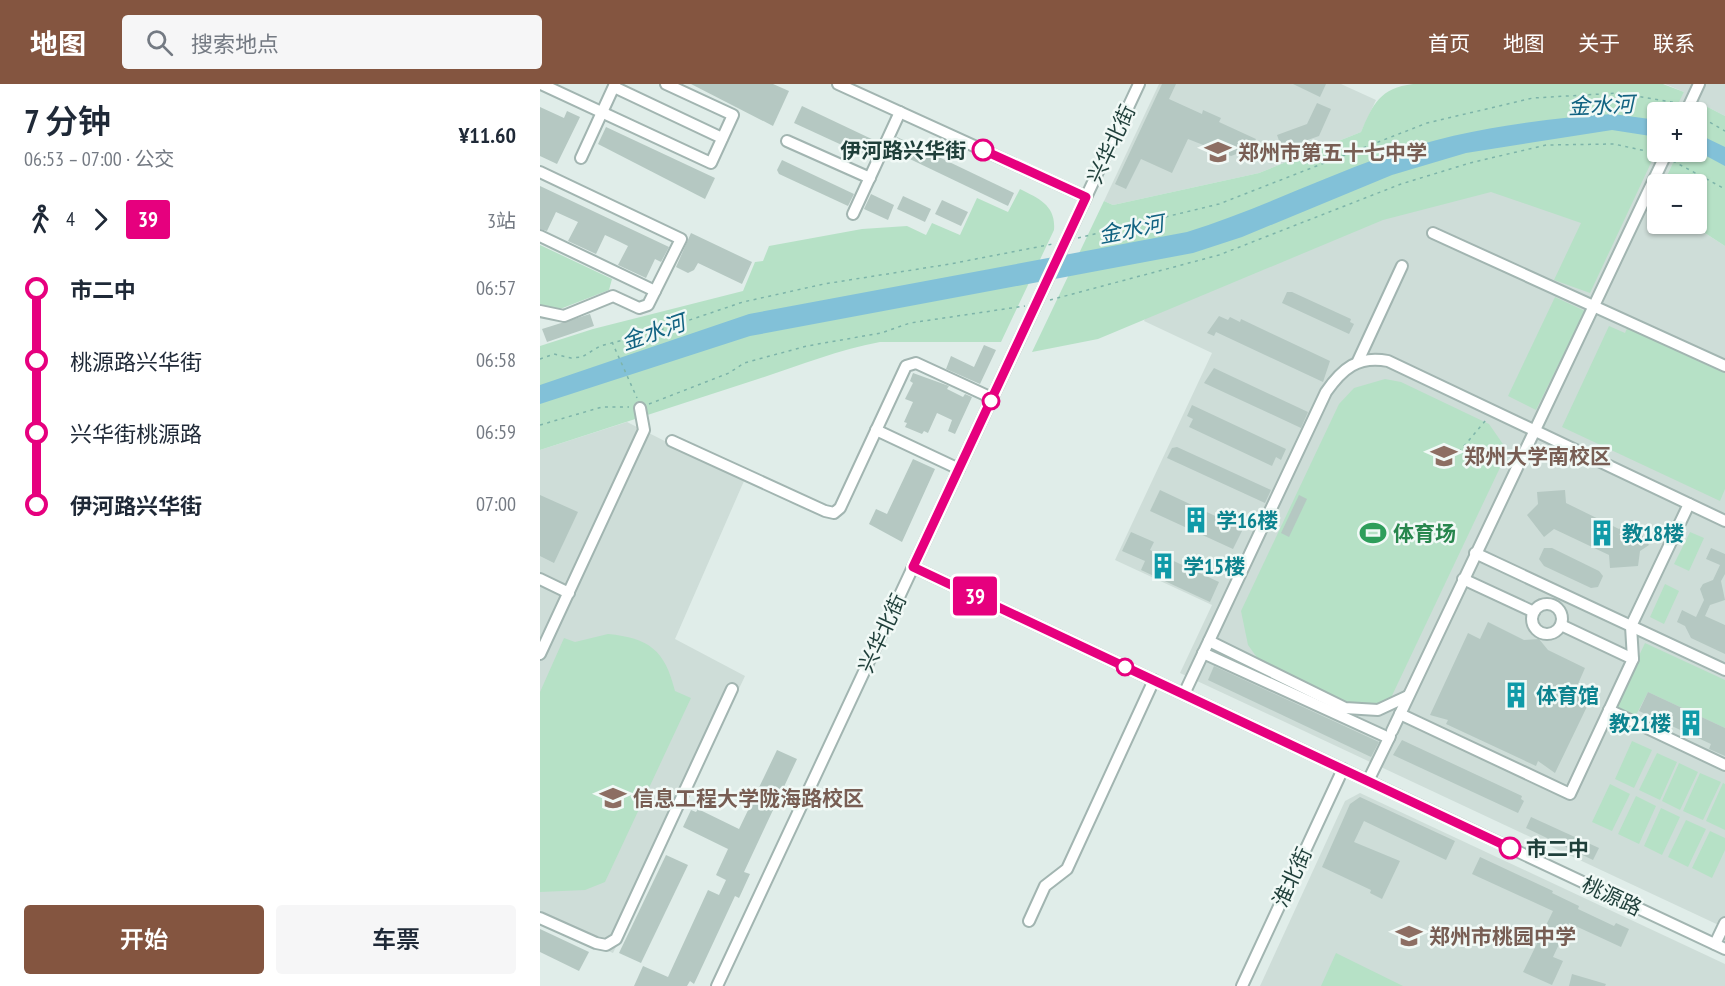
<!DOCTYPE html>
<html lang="zh">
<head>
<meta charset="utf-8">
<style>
	:root { --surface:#fff; --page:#f6f6f7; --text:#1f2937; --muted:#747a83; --accent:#845540 }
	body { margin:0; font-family:"PT Sans Narrow","Noto Sans SC",sans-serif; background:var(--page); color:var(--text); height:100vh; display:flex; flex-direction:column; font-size:22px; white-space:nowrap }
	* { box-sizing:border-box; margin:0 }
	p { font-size:20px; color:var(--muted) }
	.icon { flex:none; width:33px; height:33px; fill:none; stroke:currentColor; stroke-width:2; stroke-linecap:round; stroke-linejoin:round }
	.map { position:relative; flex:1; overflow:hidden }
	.drawer { display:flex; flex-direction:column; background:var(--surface); width:540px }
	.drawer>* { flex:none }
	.badge { padding:0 12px; border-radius:4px; font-size:21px; line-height:39px }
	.buttons { position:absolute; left:1107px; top:18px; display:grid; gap:12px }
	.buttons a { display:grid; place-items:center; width:60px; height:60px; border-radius:6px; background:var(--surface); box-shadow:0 2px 4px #0004; font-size:30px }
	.map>.badge { position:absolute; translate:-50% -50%; box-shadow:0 0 0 3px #fff }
	.legs { display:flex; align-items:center; gap:9px; height:66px; padding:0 24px; font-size:20px }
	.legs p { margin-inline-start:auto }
	.headline { display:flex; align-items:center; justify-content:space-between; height:102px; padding:0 24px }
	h1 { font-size:33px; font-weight:600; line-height:45px }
	.button { display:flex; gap:12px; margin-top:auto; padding:12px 24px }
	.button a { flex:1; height:69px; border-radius:6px; background:var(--accent); color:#fff; font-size:24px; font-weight:600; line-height:69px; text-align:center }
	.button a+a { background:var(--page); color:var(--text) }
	ul { padding:0 24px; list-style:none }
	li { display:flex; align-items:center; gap:21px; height:72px; font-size:22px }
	li i { display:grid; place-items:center; width:9px; height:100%; margin:0 8px; background:currentColor }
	li i::after { content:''; width:15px; height:15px; margin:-8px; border:4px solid; border-radius:50%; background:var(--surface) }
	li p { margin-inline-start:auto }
	li:first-child i { background:linear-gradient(#0000 50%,currentColor 0) }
	li:last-child i { background:linear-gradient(currentColor 50%,#0000 0) }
	header { display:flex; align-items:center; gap:36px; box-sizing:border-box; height:84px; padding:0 30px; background:var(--accent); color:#fff }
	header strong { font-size:28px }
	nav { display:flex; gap:33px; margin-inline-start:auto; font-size:21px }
	.search { width:420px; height:54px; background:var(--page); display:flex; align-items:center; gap:15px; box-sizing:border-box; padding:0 21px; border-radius:6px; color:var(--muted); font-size:22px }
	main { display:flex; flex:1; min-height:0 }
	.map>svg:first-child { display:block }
	.built { fill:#ceddd8 }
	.green { fill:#b6e1c6 }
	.water { fill:#82c1d8 }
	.building { fill:#b5c8c2 }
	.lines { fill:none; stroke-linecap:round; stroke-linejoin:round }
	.minor-casing { stroke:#a2b5b1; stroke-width:14 }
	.path { stroke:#7db4a9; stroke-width:1.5; stroke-dasharray:3 4.5; stroke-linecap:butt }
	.minor { stroke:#fff; stroke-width:10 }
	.line-1-casing { stroke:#fff; stroke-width:14 }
	.line-1 { stroke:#e6007e; stroke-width:9 }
	.stop-1-dot { fill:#fff; stroke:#e6007e; stroke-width:3 }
	.labels { text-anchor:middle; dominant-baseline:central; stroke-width:5; stroke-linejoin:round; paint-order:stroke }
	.street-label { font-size:21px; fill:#1f3f3a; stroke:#f1f9f6 }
	.stop-label { font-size:21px; font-weight:bold; fill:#1f3f3a; stroke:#f1f9f6; text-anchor:end }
	.education-label { font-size:21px; font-weight:bold; fill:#785e54; stroke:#f1f9f6; text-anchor:start }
	.culture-label { font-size:21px; font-weight:bold; fill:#0d838f; stroke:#f1f9f6; text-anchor:start }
	.leisure-label { font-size:21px; font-weight:bold; fill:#27864d; stroke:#f1f9f6; text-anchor:start }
	.water-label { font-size:22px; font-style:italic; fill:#126382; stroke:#f1f9f6 }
</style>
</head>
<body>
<header>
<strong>地图</strong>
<div class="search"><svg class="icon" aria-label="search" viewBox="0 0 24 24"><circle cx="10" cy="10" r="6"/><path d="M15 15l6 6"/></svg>搜索地点</div>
<nav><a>首页</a><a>地图</a><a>关于</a><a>联系</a></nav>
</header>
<main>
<section class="drawer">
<div class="headline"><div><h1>7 分钟</h1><p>06:53 – 07:00 · 公交</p></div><b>¥11.60</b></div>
<div class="legs"><svg class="icon" aria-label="walk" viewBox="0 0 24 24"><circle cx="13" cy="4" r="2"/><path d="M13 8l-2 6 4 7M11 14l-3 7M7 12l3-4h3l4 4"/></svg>4<svg class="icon" aria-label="forward" viewBox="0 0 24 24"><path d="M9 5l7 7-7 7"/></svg><b class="badge" style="background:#e6007e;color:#fff">39</b><p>3站</p></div>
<ul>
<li><i style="color:#e6007e"></i><b>市二中</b><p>06:57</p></li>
<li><i style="color:#e6007e"></i><span>桃源路兴华街</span><p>06:58</p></li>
<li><i style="color:#e6007e"></i><span>兴华街桃源路</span><p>06:59</p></li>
<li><i style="color:#e6007e"></i><b>伊河路兴华街</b><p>07:00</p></li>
</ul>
<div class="button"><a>开始</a><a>车票</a></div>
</section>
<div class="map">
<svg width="1185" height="902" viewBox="0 0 1185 902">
	<rect width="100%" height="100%" fill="#e0ede9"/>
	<g class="built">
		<polygon points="619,0 801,0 836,16 821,48 719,89 573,121 564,117"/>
		<polygon points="1125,0 1185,0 1185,32 1158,18 1154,28 1132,28 1144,8"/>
		<polygon points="1117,59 1118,68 1138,68 1123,100 1118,100 1118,140 1151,140 1185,162 1185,844 640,589 672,521 575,476 672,269 604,237 613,218 837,118"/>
		<polygon points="87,338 204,397 135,555 205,592 73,869 0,837 0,366"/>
		<polygon points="820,709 1185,880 1185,902 720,902 805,717"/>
	</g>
	<g class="green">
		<path d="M873,0h250l21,8 -10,20h-16l-1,38 -67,143 -36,-13 27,-57 -90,-31 -108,28 -285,119 -66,13 72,-151 9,4 146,-32 102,-41c12,-28 19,-44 52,-48z"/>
		<polygon points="1158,18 1185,32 1185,162 1151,140 1156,140 1156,100 1123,100 1138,68 1156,68 1156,28 1154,28"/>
		<path d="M480,105c20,10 36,17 34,41l-53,112h-121c-43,8 -81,24 -122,37 -73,24 -145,47 -218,71v-104l53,-17 150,-38 12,-29 8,-1 6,-15 93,-17 45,-3 19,9 6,-12 28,12 17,-37 31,14z"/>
		<polygon points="0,161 72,195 69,206 15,227 0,222"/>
		<polygon points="1015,213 1045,227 996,326 968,312"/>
		<polygon points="1069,242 1085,249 1088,242 1185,288 1185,405 1180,417 1022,343"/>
		<polygon points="845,295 861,298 949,340 965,363 966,371 849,618 839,622 808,620 721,579 708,561 701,527 799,320 814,304"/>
		<polygon points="1150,448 1164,454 1149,487 1134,480"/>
		<polygon points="1125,500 1139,507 1124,540 1110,533"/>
		<path d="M68,550c41,4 57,16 67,57l16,7 -86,184 -20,8 -45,2v-200l24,-54 11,4z"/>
		<polygon points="1105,559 1185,596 1185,644 1108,608 1095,633 1075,623"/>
		<polygon points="1092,657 1112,666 1094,704 1075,695"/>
		<polygon points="1117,669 1137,678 1120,716 1099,706"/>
		<polygon points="1139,679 1158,688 1140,726 1122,717"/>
		<polygon points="1160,689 1181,698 1163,736 1143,727"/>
		<polygon points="1183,699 1185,700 1185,746 1166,737"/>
		<polygon points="1070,700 1090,710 1072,747 1052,738"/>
		<polygon points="1096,712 1116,722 1099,760 1078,750"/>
		<polygon points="1121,724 1140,733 1122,771 1104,762"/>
		<polygon points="1146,736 1166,745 1148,783 1128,773"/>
		<polygon points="1170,747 1185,754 1185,766 1172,794 1152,784"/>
		<polygon points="796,869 863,902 781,902"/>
	</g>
	<g class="water">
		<path d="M1073,30l44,6v17l-45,-7 -146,23 -74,22 -150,62 -49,16 -443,83 -210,68v-19l209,-71 438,-82c67,-21 130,-52 197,-76 72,-26 153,-37 229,-42z"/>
		<polygon points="1156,49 1185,63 1185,82 1157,67"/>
	</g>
	<g class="building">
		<polygon points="151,0 233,0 249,7 233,42"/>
		<polygon points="622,0 636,0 629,15 662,30 663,26 681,34 679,38 716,55 708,71 702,68 691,72 648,55 632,89 601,75 586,105 575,100"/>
		<polygon points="753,0 786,0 780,13"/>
		<polygon points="777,19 791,25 779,52 742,65 737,51 767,40"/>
		<polygon points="262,22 338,58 330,74 254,39"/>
		<polygon points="0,23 24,34 27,27 40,33 17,80 0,72"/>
		<polygon points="66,43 175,94 165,115 58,60"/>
		<polygon points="357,53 474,109 468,122 351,66"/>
		<polygon points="242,76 314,110 308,122 239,90 237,86"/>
		<polygon points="0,102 129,163 121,178 115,175 106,194 78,181 88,162 80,158 65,151 56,170 28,157 38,138 16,128 7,147 0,145"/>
		<polygon points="331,110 354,121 348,136 324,125"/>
		<polygon points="363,112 391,125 385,138 357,125"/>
		<polygon points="402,116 428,128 421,142 395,130"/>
		<polygon points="151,149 212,178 202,200 158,179 154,186 148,189 136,183"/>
		<polygon points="747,208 752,208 811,235 810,238 814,240 809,250 742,219"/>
		<polygon points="50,230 54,242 7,258 2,245"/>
		<polygon points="679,232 688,236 690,233 700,238 701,235 790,277 783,298 676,248 674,252 667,249"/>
		<polygon points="444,261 456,266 440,300 406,285 411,272 434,283"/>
		<polygon points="674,284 768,328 761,344 664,299"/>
		<polygon points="373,289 409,302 407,305 423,313 425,310 432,313 415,350 408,347 412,336 397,329 388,349 384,347 382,350 365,343 367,339 364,338 373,318 365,315 373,299 370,297"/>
		<polygon points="652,321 746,365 741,376 736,373 732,382 649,343 653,335 647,332"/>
		<polygon points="637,363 731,406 725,419 627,374 632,364"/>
		<polygon points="373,375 395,385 362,458 329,440 336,425 347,430"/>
		<polygon points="620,406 703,445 693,465 610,427"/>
		<polygon points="1025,406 1026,419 1079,445 1092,436 1109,461 1100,467 1098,482 1070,484 1069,471 1014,445 1004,453 987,431 998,420 997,408"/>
		<polygon points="0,411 38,428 14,479 0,472"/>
		<polygon points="759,411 767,415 749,453 741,449"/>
		<polygon points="591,448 614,458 610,466 679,498 670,518 601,486 605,477 582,467"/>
		<polygon points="1004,464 1012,464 1059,487 1063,492 1058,503 1051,504 1004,482 999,475"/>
		<polygon points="1171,464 1185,470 1185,490 1181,497 1185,516 1170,521 1165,532 1185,541 1185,570 1151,554 1145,542 1137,538 1142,526 1156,533 1164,516 1160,505 1163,500 1173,496 1180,481 1166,475"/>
		<polygon points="948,538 984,556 999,555 1008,566 1045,584 1038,600 1054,608 1015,689 998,677 996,682 906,640 908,636 890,631 928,549 940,555"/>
		<polygon points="674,582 839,658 831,673 668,596"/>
		<polygon points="1108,608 1185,644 1185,672 1169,665 1171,660 1099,627"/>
		<polygon points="862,656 982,712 981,715 984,717 978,729 853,671"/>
		<polygon points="237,666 257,675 204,788 210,790 199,814 195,812 154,900 150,897 147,902 94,902 103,882 128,893 168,806 179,811 186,796 176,791 188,765 143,743 151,726 156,728 158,725 199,745"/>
		<polygon points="820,713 915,757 906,776 824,737 814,758 860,777 842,815 830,809 831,806 782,783 810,720"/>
		<polygon points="991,733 1059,764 1053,776 986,744"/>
		<polygon points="126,771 148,781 101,879 79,869"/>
		<polygon points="940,773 1013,807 1012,809 1039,822 1038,825 1074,842 1076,839 1089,845 1081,863 1029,839 1013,873 1023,877 1012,901 983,888 1013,827 932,790"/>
		<polygon points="0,845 49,868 39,887 0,868"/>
		<polygon points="1032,890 1066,900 1065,902 1029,902"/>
	</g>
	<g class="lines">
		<g class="minor-casing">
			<g id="minor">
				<polyline points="1,0 171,79 193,31 126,0"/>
				<polyline points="298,0 546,113"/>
				<polyline points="74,3 182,54"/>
				<polyline points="1146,28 1159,0"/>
				<polyline points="247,57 330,94"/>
				<polyline points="41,74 75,0"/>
				<polyline points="0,88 141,155 108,221 99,224 73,212 24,232 0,227"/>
				<polyline points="313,130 360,28"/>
				<polyline points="893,149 1185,282"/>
				<polyline points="0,152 115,207"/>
				<polyline points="818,277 862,182"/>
				<polyline points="336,346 419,385"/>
				<polyline points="132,357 285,427 294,429 300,424 366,282 376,279 452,314"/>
				<polyline points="935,469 1185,586"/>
				<polyline points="373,483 1185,865"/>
				<polyline points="0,495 29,509"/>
				<polyline points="923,495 994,528"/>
				<circle cx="1007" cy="535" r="15"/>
				<polyline points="669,557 805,624 838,626 868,612"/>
				<polyline points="663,569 849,654"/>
				<polyline points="0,570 104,346 100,324"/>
				<polyline points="1093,575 1091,542 1149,420"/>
				<path d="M644,610l142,-302c16,-23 32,-37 62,-31l337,160"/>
				<polyline points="1069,626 1185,681"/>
				<polyline points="860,630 1030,710 1093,575 1021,541"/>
				<polyline points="852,647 1127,68"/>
				<polyline points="828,697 850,652"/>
				<polyline points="0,834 56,859 66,861 76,855 192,605"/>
				<polyline points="489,837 505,802 527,785 614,596"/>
				<polyline points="1175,860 1185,839"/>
				<polyline points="177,902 599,0"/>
				<polyline points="702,902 803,685"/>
			</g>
		</g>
		<g class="path">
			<polyline points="1157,31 1185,47"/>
			<polyline points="1133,77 1185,105"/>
			<polyline points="538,154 679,120 887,39 993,14 1079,9 1137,19"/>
			<polyline points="510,216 679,171 861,100 930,79 1006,61 1074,60 1115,69"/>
			<polyline points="72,258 97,314"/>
			<polyline points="0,275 14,270 31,274 42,273 60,262 114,248 203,218 284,200 410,180 513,160"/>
			<polyline points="109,320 189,289 204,279 267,262 341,249 370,239 485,222"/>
			<polyline points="0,341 62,323 89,323"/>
			<polyline points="919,368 946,336"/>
		</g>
		<use href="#minor" class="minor"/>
	</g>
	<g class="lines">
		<g class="line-1-casing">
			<polyline id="line-1" points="443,66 546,113 373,483 970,764"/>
		</g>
		<use href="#line-1" class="line-1"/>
	</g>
	<defs>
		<g id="school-bare" transform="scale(2.07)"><path d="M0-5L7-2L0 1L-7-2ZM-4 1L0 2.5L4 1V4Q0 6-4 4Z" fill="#8d6e63" stroke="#f1f9f6" stroke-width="2.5" paint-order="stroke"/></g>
		<g id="university-bare" transform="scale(2.07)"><path d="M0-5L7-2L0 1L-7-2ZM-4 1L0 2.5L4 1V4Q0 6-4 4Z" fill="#8d6e63" stroke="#f1f9f6" stroke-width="2.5" paint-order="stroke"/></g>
		<g id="building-bare" transform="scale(2.07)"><path d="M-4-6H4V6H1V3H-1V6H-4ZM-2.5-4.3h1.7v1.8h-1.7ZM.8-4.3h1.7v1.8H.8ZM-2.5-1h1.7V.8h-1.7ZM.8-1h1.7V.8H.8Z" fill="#0f9aa8" stroke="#f1f9f6" stroke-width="2.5" paint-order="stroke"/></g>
		<g id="stadium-bare" transform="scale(2.07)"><path d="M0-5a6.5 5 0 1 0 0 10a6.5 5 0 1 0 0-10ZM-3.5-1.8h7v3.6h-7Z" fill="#2e9e5b" stroke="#f1f9f6" stroke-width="2.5" paint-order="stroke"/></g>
	</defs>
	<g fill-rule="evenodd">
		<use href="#school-bare" x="678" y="68"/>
		<use href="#university-bare" x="904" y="372"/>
		<use href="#building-bare" x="656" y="436"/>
		<use href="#stadium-bare" x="833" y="449"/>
		<use href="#building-bare" x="1062" y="449"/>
		<use href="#building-bare" x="623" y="482"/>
		<use href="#building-bare" x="976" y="611"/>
		<use href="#building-bare" x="1151" y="639"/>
		<use href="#university-bare" x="73" y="714"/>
		<use href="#school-bare" x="869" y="852"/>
	</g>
	<g class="stop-1-dot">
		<circle cx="443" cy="66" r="10"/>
		<circle cx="451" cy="317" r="8"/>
		<circle cx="585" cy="583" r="8"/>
		<circle cx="970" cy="764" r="10"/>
	</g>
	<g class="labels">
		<g class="street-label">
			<text transform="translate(571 60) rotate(-65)">兴华北街</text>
			<text transform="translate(342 549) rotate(-65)">兴华北街</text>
			<text transform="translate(752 793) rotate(-65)">淮北街</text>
			<text transform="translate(1072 812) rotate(25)">桃源路</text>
		</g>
		<g class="stop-label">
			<text x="426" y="66">伊河路兴华街</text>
			<text x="986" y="764" text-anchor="start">市二中</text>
		</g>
		<g class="education-label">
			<text x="698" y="68">郑州市第五十七中学</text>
			<text x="924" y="372">郑州大学南校区</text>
			<text x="93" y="714">信息工程大学陇海路校区</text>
			<text x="889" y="852">郑州市桃园中学</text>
		</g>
		<g class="culture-label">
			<text x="676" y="436">学16楼</text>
			<text x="1082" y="449">教18楼</text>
			<text x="643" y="482">学15楼</text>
			<text x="996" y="611">体育馆</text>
			<text x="1131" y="639" text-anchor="end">教21楼</text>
		</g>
		<g class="leisure-label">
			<text x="853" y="449">体育场</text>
		</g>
		<g class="water-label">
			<text transform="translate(1061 21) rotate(-2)">金水河</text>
			<text transform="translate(591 145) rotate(-11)">金水河</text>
			<text transform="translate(113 248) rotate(-19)">金水河</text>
		</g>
	</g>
</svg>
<div class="buttons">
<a>+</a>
<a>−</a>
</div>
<b class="badge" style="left:435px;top:512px;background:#e6007e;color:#fff">39</b>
</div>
</main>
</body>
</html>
